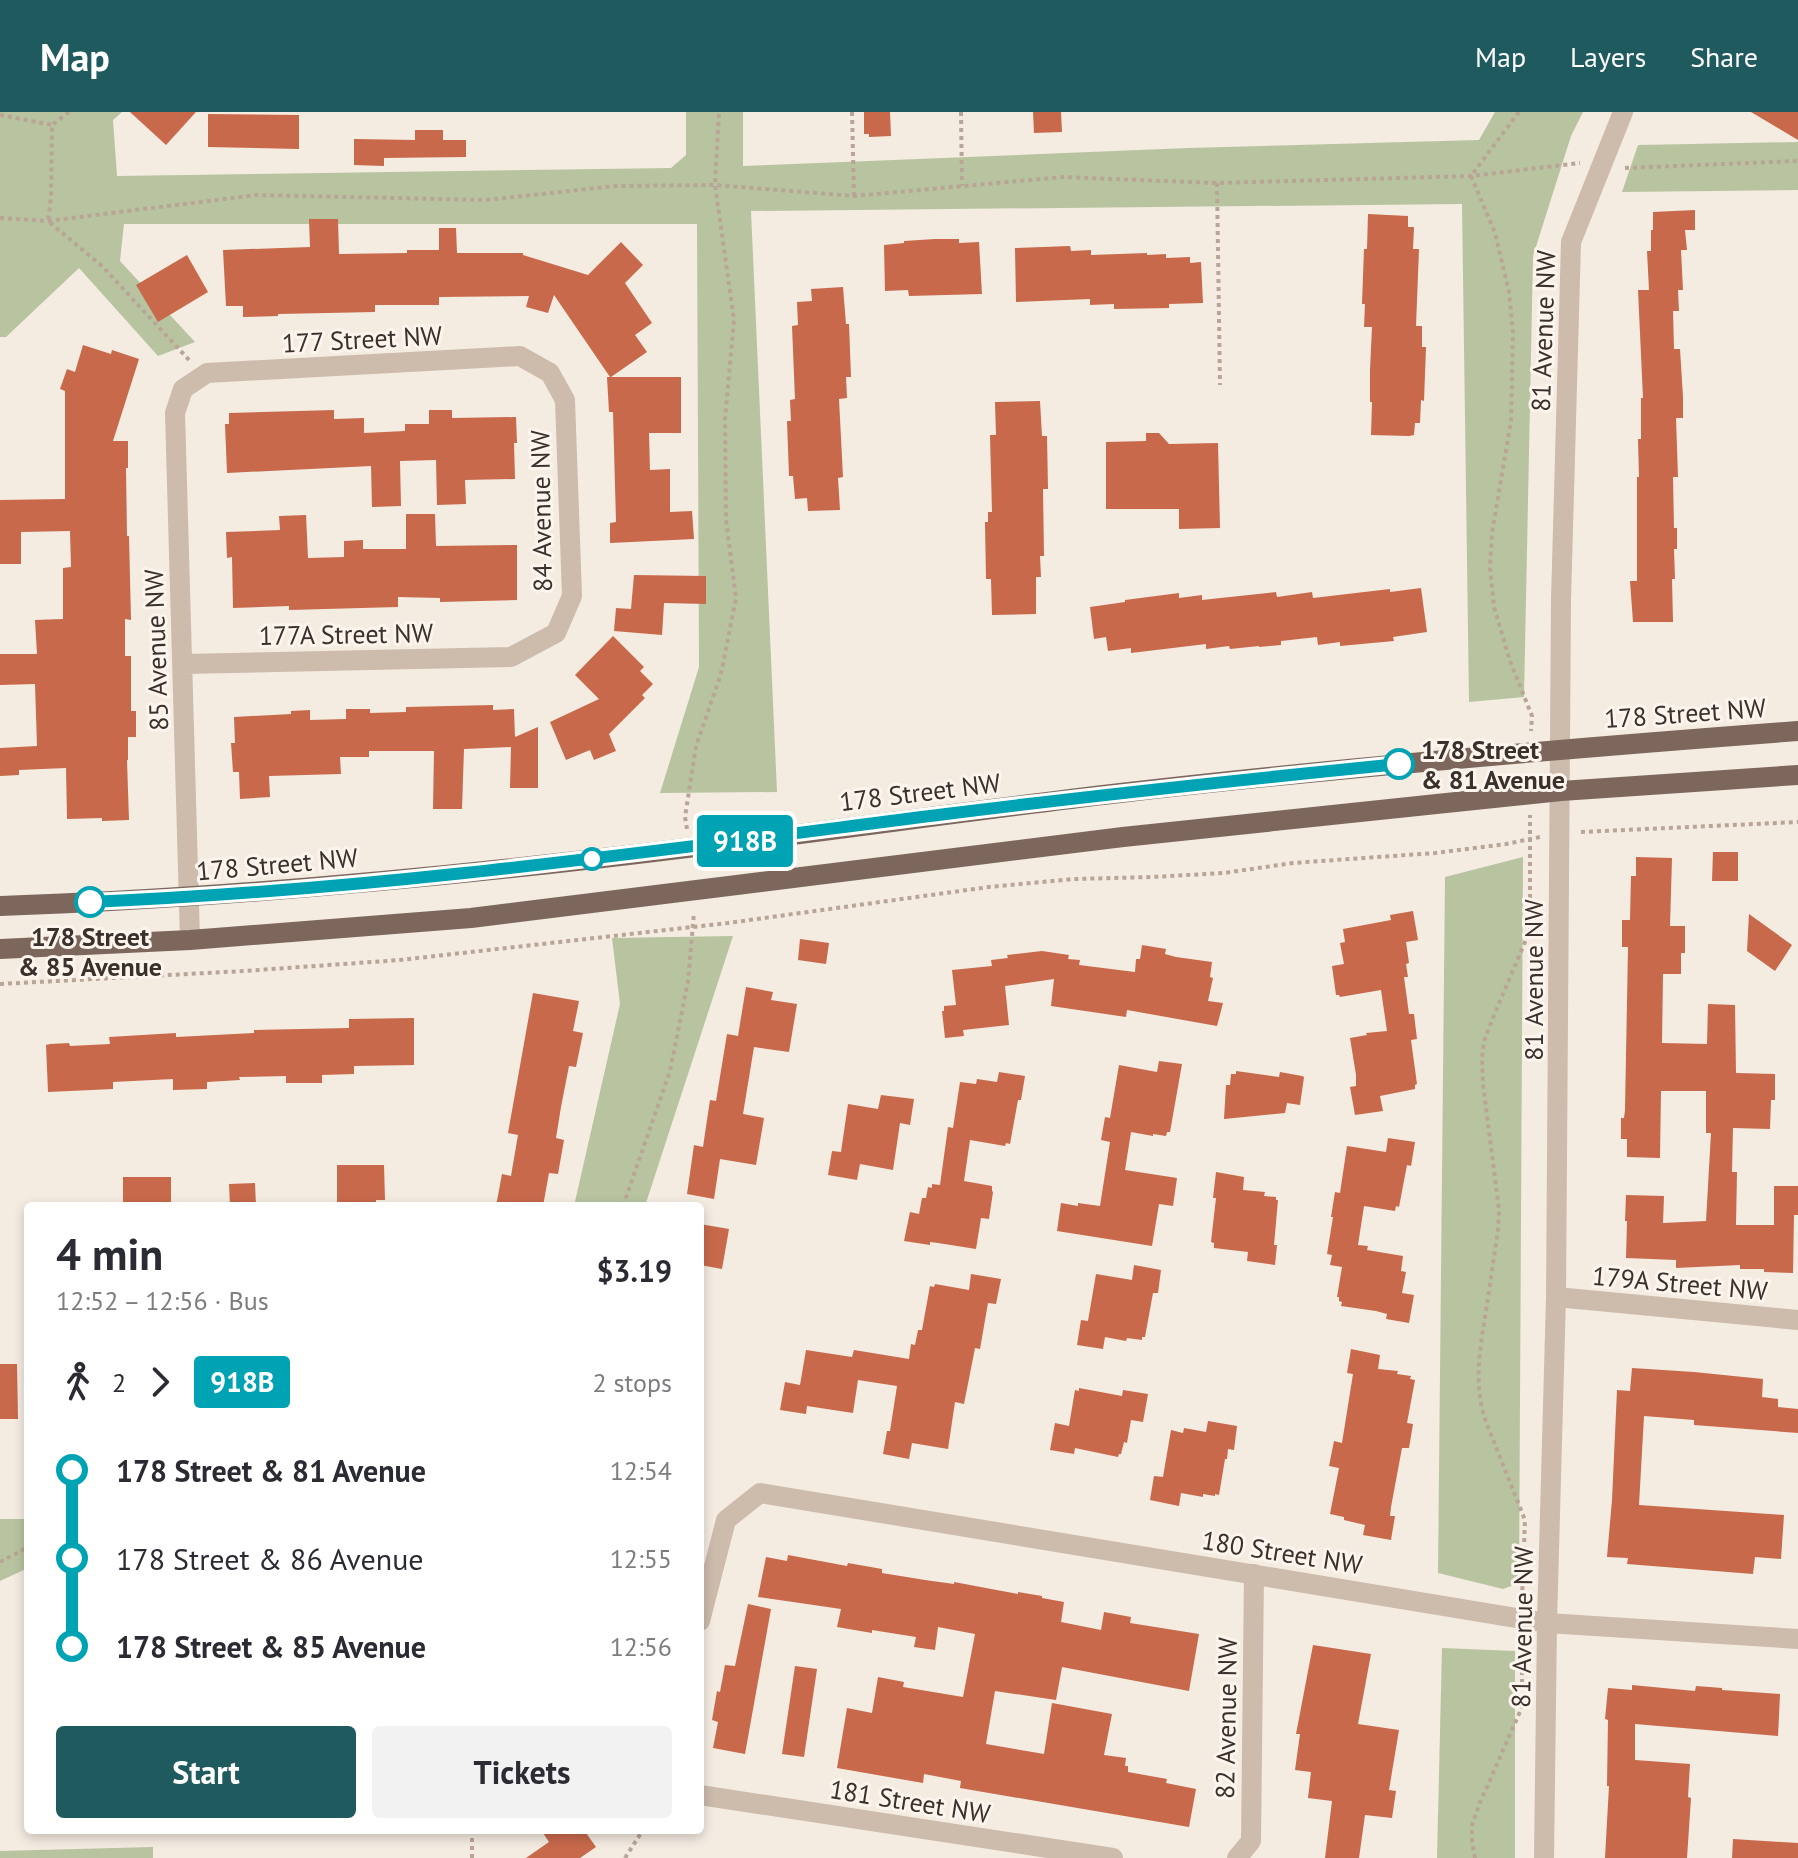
<!DOCTYPE html>
<html lang="en">
<head>
<meta charset="utf-8">
<style>
	:root { --surface:#fff; --page:#f2f2f3; --text:#2b2b33; --muted:#7c7c81; --accent:#1f5a5e }
	body { margin:0; font-family:"PT Sans",sans-serif; background:var(--page); color:var(--text); height:100vh; display:flex; flex-direction:column; font-size:30px; white-space:nowrap }
	* { box-sizing:border-box; margin:0 }
	p { font-size:26px; color:var(--muted) }
	.icon { flex:none; width:44px; height:44px; fill:none; stroke:currentColor; stroke-width:2; stroke-linecap:round; stroke-linejoin:round }
	.map { position:relative; flex:1; overflow:hidden }
	.panel { position:absolute; left:24px; top:1090px; width:680px; height:632px; display:flex; flex-direction:column; background:var(--surface); border-radius:8px; box-shadow:0 4px 12px #0003 }
	.panel>* { flex:none }
	.badge { padding:0 16px; border-radius:6px; font-size:28px; line-height:52px }
	.map>.badge { position:absolute; translate:-50% -50%; box-shadow:0 0 0 4px #fff }
	.legs { display:flex; align-items:center; gap:12px; height:88px; padding:0 32px; font-size:26px }
	.legs p { margin-inline-start:auto }
	.head { display:flex; align-items:center; justify-content:space-between; height:136px; padding:0 32px }
	h1 { font-size:44px; font-weight:800; line-height:60px }
	.button { display:flex; gap:16px; margin-top:auto; padding:16px 32px }
	.button a { flex:1; height:92px; border-radius:8px; background:var(--accent); color:#fff; font-size:32px; font-weight:800; line-height:92px; text-align:center }
	.button a+a { background:var(--page); color:var(--text) }
	ul { padding:0 32px; list-style:none }
	li { display:flex; align-items:center; gap:28px; height:88px; font-size:30px }
	li i { display:grid; place-items:center; width:12px; height:100%; margin:0 10px; background:currentColor }
	li i::after { content:''; width:20px; height:20px; margin:-10px; border:6px solid; border-radius:50%; background:var(--surface) }
	li p { margin-inline-start:auto }
	li:first-child i { background:linear-gradient(#0000 50%,currentColor 0) }
	li:last-child i { background:linear-gradient(currentColor 50%,#0000 0) }
	header { display:flex; align-items:center; gap:48px; box-sizing:border-box; height:112px; padding:0 40px; background:var(--accent); color:#fff }
	header strong { font-size:38px }
	nav { display:flex; gap:44px; margin-inline-start:auto; font-size:28px }
	.map>svg:first-child { display:block }
	.green { fill:#b8c4a0 }
	.building { fill:#c8694b }
	.lines { fill:none; stroke-linecap:round; stroke-linejoin:round }
	.path { stroke:#b9a596; stroke-width:4; stroke-dasharray:4 4; stroke-linecap:butt }
	.minor { stroke:#cdbbac; stroke-width:20 }
	.major { stroke:#7d675c; stroke-width:20 }
	.line-1-casing { stroke:#fff; stroke-width:18 }
	.line-1 { stroke:#00a3b4; stroke-width:12 }
	.stop-1-dot { fill:#fff; stroke:#00a3b4; stroke-width:4 }
	.labels { text-anchor:middle; dominant-baseline:central; stroke-width:6; stroke-linejoin:round; paint-order:stroke }
	.street-label { font-size:26px; fill:#3b302b; stroke:#fbf5ee }
	.stop-label { font-size:26px; font-weight:bold; fill:#3b302b; stroke:#fbf5ee; text-anchor:start }
</style>
</head>
<body>
<header>
<strong>Map</strong>
<nav><a>Map</a><a>Layers</a><a>Share</a></nav>
</header>
<div class="map">
<svg width="1798" height="1746" viewBox="0 0 1798 1746">
	<rect width="100%" height="100%" fill="#f4ebe1"/>
	<g class="green">
		<polygon points="0,0 122,0 113,8 117,64 671,56 686,43 686,0 743,0 743,54 1188,36 1479,28 1495,0 1583,0 1571,24 1533,144 1524,585 1469,590 1462,92 751,99 777,680 660,681 699,555 697,112 124,112 120,149 195,230 158,244 79,156 6,225 0,225"/>
		<polygon points="1798,30 1798,78 1622,80 1638,33"/>
		<polygon points="1523,745 1519,1471 1503,1477 1438,1461 1445,765"/>
		<polygon points="733,824 645,1094 574,1094 620,892 612,826"/>
		<polygon points="0,1407 28,1407 28,1456 0,1469"/>
		<polygon points="1442,1536 1515,1539 1515,1746 1437,1746"/>
		<polygon points="153,1735 153,1746 0,1746 0,1739"/>
	</g>
	<g class="building">
		<polygon points="130,0 196,0 166,33"/>
		<polygon points="864,0 890,0 891,24 869,25 869,22 864,22"/>
		<polygon points="1033,0 1061,0 1062,20 1034,21"/>
		<polygon points="1751,0 1798,0 1798,28"/>
		<polygon points="208,2 299,3 299,37 208,35"/>
		<polygon points="415,18 443,18 443,28 466,28 466,45 384,46 384,54 354,53 354,27 415,28"/>
		<polygon points="1695,98 1695,118 1685,118 1687,138 1681,138 1683,178 1678,178 1679,199 1673,199 1674,237 1680,237 1683,285 1683,306 1676,306 1678,365 1673,365 1674,416 1677,416 1677,437 1674,437 1675,467 1672,467 1673,510 1633,510 1630,469 1637,469 1637,365 1639,365 1638,327 1641,327 1641,286 1643,286 1638,178 1649,178 1647,139 1651,139 1651,118 1653,118 1653,100"/>
		<polygon points="1368,102 1408,104 1408,115 1414,115 1413,137 1419,137 1416,214 1422,214 1422,235 1426,235 1424,289 1421,288 1420,311 1415,311 1414,323 1409,324 1371,323 1372,290 1370,290 1370,258 1372,215 1364,215 1365,192 1362,192 1364,137 1367,137"/>
		<polygon points="309,107 338,107 339,142 407,141 407,138 439,138 439,116 456,116 457,141 523,141 523,143 588,163 621,130 643,153 625,171 652,211 635,223 647,240 611,265 681,265 681,321 649,321 650,358 670,357 670,400 692,399 694,427 610,431 610,411 616,410 613,300 609,300 607,265 610,265 554,183 548,201 526,195 529,184 439,185 439,193 375,193 375,200 278,202 278,204 243,205 243,194 226,194 223,138 310,135"/>
		<polygon points="935,127 959,127 959,131 979,130 982,182 909,184 908,178 885,179 884,133 904,131 904,129"/>
		<polygon points="1070,134 1071,139 1091,138 1091,143 1147,141 1147,143 1166,142 1166,146 1190,145 1190,151 1201,150 1203,191 1169,192 1169,196 1114,197 1114,192 1090,193 1090,187 1016,190 1015,136"/>
		<polygon points="187,143 208,180 158,210 136,173"/>
		<polygon points="843,175 846,212 849,212 851,265 846,265 847,286 839,287 843,365 838,366 840,398 808,399 807,386 795,387 793,364 789,364 787,309 791,309 790,288 795,287 792,214 798,213 797,190 812,189 811,177"/>
		<polygon points="83,233 111,242 112,238 139,247 113,329 128,329 128,356 126,356 127,424 129,424 131,508 125,507 125,544 131,544 131,599 136,599 136,625 128,625 128,648 127,648 129,708 102,709 102,706 67,707 66,656 19,658 19,663 0,664 0,636 37,634 35,572 0,573 0,542 37,542 35,508 63,507 63,456 71,455 70,419 21,420 21,452 0,452 0,388 65,387 65,279 60,277 67,257 75,260"/>
		<polygon points="1040,289 1042,324 1047,324 1048,377 1043,377 1044,444 1040,444 1041,465 1036,465 1036,502 992,503 991,467 986,467 985,410 988,410 988,400 992,400 990,323 996,323 995,290"/>
		<polygon points="334,298 334,307 364,306 364,321 405,319 405,312 429,312 429,298 452,298 452,306 516,305 517,331 514,331 515,367 465,368 466,392 437,393 436,348 400,349 401,394 372,395 371,354 227,361 225,312 229,312 229,301"/>
		<polygon points="1146,321 1159,321 1169,332 1218,331 1220,416 1179,417 1179,397 1106,397 1106,330 1146,329"/>
		<polygon points="406,402 435,402 436,434 517,433 517,488 440,490 440,486 398,485 398,495 289,498 289,494 233,496 232,445 227,446 226,420 280,418 279,404 306,403 308,446 344,445 344,429 363,428 363,437 406,437"/>
		<polygon points="634,463 706,464 706,492 664,491 662,523 614,519 616,496 631,497"/>
		<polygon points="1421,476 1427,520 1393,525 1394,529 1340,534 1340,530 1318,533 1317,525 1281,529 1281,533 1259,535 1259,534 1230,537 1229,534 1206,537 1206,532 1131,541 1131,536 1108,539 1106,525 1094,527 1090,495 1125,490 1125,488 1179,481 1179,486 1202,483 1202,488 1276,480 1277,485 1312,480 1313,486 1390,477 1390,480"/>
		<polygon points="613,524 644,555 640,559 653,572 642,583 645,586 609,622 616,639 594,648 590,638 566,648 550,610 599,587 575,563"/>
		<polygon points="493,593 493,598 514,597 515,625 538,615 538,676 510,676 511,635 464,637 462,697 433,697 434,639 369,639 369,645 340,645 341,662 269,664 270,685 240,687 239,660 233,660 231,631 235,631 234,605 291,602 291,599 310,598 310,608 346,607 346,597 370,597 370,601 406,600 406,595"/>
		<polygon points="1713,740 1738,740 1738,769 1712,769"/>
		<polygon points="1636,745 1672,746 1670,814 1685,814 1685,841 1681,841 1681,862 1663,862 1662,931 1707,932 1708,892 1735,893 1736,961 1775,962 1775,988 1771,988 1770,1017 1733,1016 1732,1060 1737,1060 1736,1113 1774,1113 1774,1074 1798,1074 1798,1103 1794,1103 1793,1161 1764,1160 1764,1157 1740,1157 1740,1153 1676,1156 1676,1148 1626,1146 1627,1109 1625,1109 1626,1083 1664,1084 1663,1111 1706,1109 1711,1021 1706,1021 1706,979 1661,979 1660,1046 1627,1045 1627,1027 1621,1027 1621,1006 1624,1006 1625,998 1628,835 1622,835 1622,808 1630,808 1631,764 1636,764"/>
		<polygon points="1413,799 1418,828 1406,830 1409,851 1406,852 1408,865 1404,865 1409,902 1414,902 1417,927 1411,928 1417,972 1415,973 1415,977 1380,984 1383,999 1355,1003 1350,975 1356,974 1356,963 1350,926 1367,923 1366,921 1387,919 1381,878 1340,885 1339,883 1336,883 1332,854 1344,852 1340,831 1345,830 1343,817 1391,808 1390,803"/>
		<polygon points="1749,802 1792,833 1775,859 1747,839"/>
		<polygon points="800,827 829,831 826,852 798,848"/>
		<polygon points="1142,833 1166,837 1165,842 1176,845 1212,850 1210,865 1213,866 1208,889 1223,891 1217,914 1127,898 1126,905 1051,894 1054,867 1005,874 1009,913 963,918 964,924 945,926 942,899 944,899 944,894 956,893 952,858 992,854 991,848 1008,846 1007,843 1042,839 1069,843 1068,847 1080,848 1079,853 1135,860 1136,847 1140,847"/>
		<polygon points="746,875 773,880 771,888 797,892 789,940 754,935 743,1002 764,1006 756,1053 720,1047 714,1087 687,1082 694,1033 703,1035 710,988 716,989 727,922 738,924"/>
		<polygon points="533,881 579,889 573,919 583,921 576,955 569,954 561,995 556,1026 564,1028 558,1062 549,1061 543,1094 496,1094 502,1062 511,1064 518,1023 508,1021"/>
		<polygon points="414,906 414,953 354,954 354,962 322,963 322,971 286,971 286,964 239,965 240,968 207,970 207,977 173,978 173,967 113,970 113,977 48,980 46,933 50,932 69,931 70,934 110,932 109,925 176,921 176,925 254,921 254,918 349,916 349,907"/>
		<polygon points="1159,949 1182,952 1170,1020 1167,1020 1166,1024 1153,1022 1153,1024 1131,1020 1125,1058 1177,1066 1173,1094 1159,1092 1152,1134 1057,1119 1061,1091 1078,1094 1078,1091 1100,1094 1110,1030 1101,1028 1105,1005 1110,1006 1119,953 1157,960"/>
		<polygon points="1236,959 1279,965 1280,960 1302,964 1304,965 1300,993 1287,991 1285,1001 1224,1007 1226,973 1230,973 1231,962 1236,962"/>
		<polygon points="999,960 1025,964 1021,988 1018,988 1010,1032 1006,1031 1005,1034 970,1028 964,1069 992,1074 992,1079 993,1080 989,1107 981,1106 976,1137 938,1131 930,1130 930,1133 904,1129 910,1100 919,1102 922,1086 926,1086 928,1075 932,1076 932,1072 940,1073 948,1015 953,1016 960,970 976,972 977,967 997,970"/>
		<polygon points="881,983 914,987 910,1013 900,1011 893,1058 860,1052 857,1068 828,1063 832,1039 841,1040 848,992 878,997"/>
		<polygon points="1388,1026 1415,1030 1411,1054 1407,1053 1399,1095 1396,1094 1395,1099 1364,1094 1358,1133 1368,1134 1367,1138 1403,1144 1401,1159 1406,1160 1402,1181 1414,1183 1409,1211 1386,1207 1387,1202 1376,1199 1341,1194 1342,1190 1339,1189 1339,1185 1337,1185 1342,1155 1330,1153 1332,1143 1327,1142 1333,1105 1331,1105 1335,1080 1340,1081 1347,1034 1386,1040"/>
		<polygon points="337,1053 384,1053 385,1088 376,1088 376,1094 337,1094"/>
		<polygon points="1216,1060 1244,1065 1243,1078 1265,1080 1264,1084 1276,1085 1276,1088 1278,1088 1274,1133 1277,1133 1275,1153 1247,1149 1248,1140 1214,1136 1214,1131 1211,1130 1216,1086 1213,1086"/>
		<rect x="123" y="1065" width="48" height="29"/>
		<polygon points="255,1071 256,1094 230,1094 229,1072"/>
		<polygon points="700,1112 729,1117 722,1157 700,1153"/>
		<polygon points="1134,1153 1161,1158 1158,1181 1153,1181 1145,1225 1142,1225 1142,1228 1127,1226 1126,1229 1105,1225 1103,1237 1077,1233 1081,1208 1088,1209 1096,1162 1132,1168"/>
		<polygon points="971,1162 1001,1167 996,1192 988,1191 980,1237 975,1236 964,1292 955,1290 948,1337 912,1331 909,1347 883,1342 887,1319 890,1319 897,1274 858,1268 853,1301 807,1294 806,1302 780,1298 785,1270 800,1273 806,1238 852,1245 854,1238 909,1247 911,1232 915,1233 918,1218 922,1218 930,1174 934,1175 935,1172 969,1178"/>
		<polygon points="1351,1237 1380,1243 1378,1257 1398,1259 1397,1262 1411,1264 1410,1267 1415,1268 1407,1311 1413,1312 1409,1336 1402,1336 1391,1395 1390,1404 1395,1404 1391,1428 1363,1423 1365,1413 1344,1408 1344,1405 1330,1402 1339,1356 1329,1354 1334,1329 1342,1331 1353,1262 1347,1261"/>
		<polygon points="0,1252 17,1252 18,1307 0,1307"/>
		<polygon points="1632,1256 1694,1260 1763,1267 1762,1285 1778,1287 1778,1295 1798,1297 1798,1321 1694,1313 1694,1308 1644,1304 1639,1393 1784,1403 1781,1447 1755,1445 1753,1462 1627,1452 1628,1446 1607,1445 1612,1388 1617,1278 1630,1279"/>
		<polygon points="1079,1276 1122,1284 1123,1278 1148,1282 1143,1310 1131,1308 1127,1331 1124,1330 1121,1342 1119,1342 1118,1345 1075,1336 1074,1342 1050,1338 1055,1311 1069,1314 1075,1278 1079,1279"/>
		<polygon points="1208,1309 1237,1314 1234,1338 1228,1337 1227,1347 1225,1347 1219,1383 1215,1382 1215,1384 1203,1382 1203,1385 1181,1381 1179,1394 1150,1388 1154,1364 1163,1365 1171,1318 1183,1321 1184,1316 1206,1320"/>
		<polygon points="788,1443 847,1454 848,1451 882,1457 882,1461 925,1468 954,1472 954,1470 1018,1482 1018,1480 1042,1484 1042,1486 1064,1490 1061,1510 1101,1518 1104,1500 1131,1505 1130,1511 1199,1522 1189,1579 1062,1555 1056,1588 995,1579 986,1632 1044,1642 1052,1591 1112,1602 1104,1643 1126,1646 1125,1654 1128,1654 1128,1660 1167,1667 1166,1671 1196,1677 1189,1715 960,1676 961,1669 924,1662 923,1671 837,1656 847,1596 872,1601 878,1565 904,1570 903,1575 963,1585 975,1522 938,1515 935,1538 914,1535 916,1525 872,1518 872,1521 837,1515 841,1497 758,1485 766,1445 787,1449"/>
		<polygon points="748,1492 771,1497 745,1642 713,1636 718,1610 712,1608 717,1579 720,1580 725,1553 735,1554"/>
		<polygon points="1313,1533 1371,1542 1358,1612 1399,1618 1389,1678 1396,1679 1392,1706 1365,1703 1359,1746 1325,1746 1332,1689 1308,1686 1311,1660 1295,1658 1300,1622 1296,1622"/>
		<polygon points="795,1554 817,1557 804,1645 782,1642"/>
		<polygon points="1632,1573 1695,1579 1696,1574 1722,1576 1722,1578 1780,1582 1778,1624 1635,1612 1635,1648 1690,1652 1688,1685 1691,1686 1687,1746 1605,1746 1609,1674 1607,1674 1608,1608 1605,1607 1608,1576 1632,1578"/>
		<polygon points="541,1718 584,1718 596,1735 580,1746 526,1746 549,1730"/>
		<polygon points="1733,1727 1798,1731 1798,1746 1732,1746"/>
	</g>
	<g class="lines">
		<g class="path">
			<polyline points="69,0 52,13 51,85 48,109 103,155 190,249"/>
			<polyline points="852,0 854,84"/>
			<polyline points="961,0 962,74"/>
			<polyline points="1519,0 1471,64 1495,121 1509,180 1513,220 1511,309 1492,421 1490,456 1494,495 1510,549 1532,604 1531,619"/>
			<polyline points="0,3 52,13"/>
			<polyline points="1625,56 1798,49"/>
			<polyline points="1217,71 1220,273"/>
			<polyline points="0,106 48,109 256,83 486,88 615,74 715,73 854,84 1063,65 1217,71 1471,64 1580,51"/>
			<polyline points="687,717 685,705 696,634 721,562 736,486 726,408 725,307 734,208 715,73 719,0"/>
			<polyline points="1581,720 1798,710"/>
			<polyline points="0,872 244,859 400,848 728,811 989,775 1074,767 1152,765 1224,761 1293,751 1435,741 1506,732 1540,725"/>
			<polyline points="623,1094 670,959 688,869 694,801"/>
			<polyline points="0,1450 28,1435"/>
			<path d="M1522,1486l3,-78 -39,-98c-13,-38 -6,-73 0,-111 4,-27 8,-54 12,-81l1,-20 -16,-126 -1,-26 2,-17 8,-21 38,-90v-115"/>
			<polyline points="1522,1527 1522,1570"/>
			<polyline points="472,1746 472,1718"/>
			<polyline points="625,1746 643,1718"/>
			<polyline points="1475,1746 1472,1730 1472,1713 1479,1693 1522,1595"/>
		</g>
		<g class="minor">
			<polyline points="183,552 511,545 556,521 572,484 565,288 550,261 520,244 207,261 183,277 175,301 190,828"/>
			<polyline points="1556,1185 1798,1208"/>
			<polyline points="700,1509 726,1408 760,1381 1547,1511 1798,1527"/>
			<polyline points="700,1683 1113,1746"/>
			<polyline points="1237,1746 1251,1729 1254,1462"/>
			<polyline points="1544,1746 1547,1511 1556,1185 1561,488 1571,130 1623,0"/>
		</g>
		<g class="major">
			<path d="M0,794c230,-8 459,-30 687,-58 145,-17 288,-38 433,-55 225,-26 452,-45 678,-62"/>
			<polyline points="0,837 190,828 471,806 1123,725 1561,679 1798,663"/>
		</g>
	</g>
	<g class="lines">
		<g class="line-1-casing">
			<path id="line-1" d="M90,790c287,-12 571,-52 856,-88 151,-19 302,-35 453,-50"/>
		</g>
		<use href="#line-1" class="line-1"/>
	</g>
	<g class="stop-1-dot">
		<circle cx="1399" cy="652" r="14"/>
		<circle cx="592" cy="747" r="10"/>
		<circle cx="90" cy="790" r="14"/>
	</g>
	<g class="labels">
		<g class="street-label">
			<text transform="translate(1543 219) rotate(-88)">81 Avenue NW</text>
			<text transform="translate(362 227) rotate(-3)">177 Street NW</text>
			<text transform="translate(541 399) rotate(-91)">84 Avenue NW</text>
			<text transform="translate(346 522) rotate(-1)">177A Street NW</text>
			<text transform="translate(156 538) rotate(-92)">85 Avenue NW</text>
			<text transform="translate(1685 601) rotate(-4)">178 Street NW</text>
			<text transform="translate(920 680) rotate(-7)">178 Street NW</text>
			<text transform="translate(277 752) rotate(-5)">178 Street NW</text>
			<text transform="translate(1533 868) rotate(-90)">81 Avenue NW</text>
			<text transform="translate(1680 1171) rotate(5)">179A Street NW</text>
			<text transform="translate(1282 1440) rotate(9)">180 Street NW</text>
			<text transform="translate(1522 1515) rotate(-89)">81 Avenue NW</text>
			<text transform="translate(1226 1606) rotate(-89)">82 Avenue NW</text>
			<text transform="translate(910 1689) rotate(9)">181 Street NW</text>
		</g>
		<g class="stop-label">
			<text x="1421" y="637">178 Street<tspan x="1421" dy="30">&amp; 81 Avenue</tspan></text>
			<text x="90" y="824" text-anchor="middle">178 Street<tspan x="90" dy="30">&amp; 85 Avenue</tspan></text>
		</g>
	</g>
</svg>
<b class="badge" style="left:745px;top:729px;background:#00a3b4;color:#fff">918B</b>
<section class="panel">
<div class="head"><div><h1>4 min</h1><p>12:52 – 12:56 · Bus</p></div><b>$3.19</b></div>
<div class="legs"><svg class="icon" aria-label="walk" viewBox="0 0 24 24"><circle cx="13" cy="4" r="2"/><path d="M13 8l-2 6 4 7M11 14l-3 7M7 12l3-4h3l4 4"/></svg>2<svg class="icon" aria-label="forward" viewBox="0 0 24 24"><path d="M9 5l7 7-7 7"/></svg><b class="badge" style="background:#00a3b4;color:#fff">918B</b><p>2 stops</p></div>
<ul>
<li><i style="color:#00a3b4"></i><b>178 Street &amp; 81 Avenue</b><p>12:54</p></li>
<li><i style="color:#00a3b4"></i><span>178 Street &amp; 86 Avenue</span><p>12:55</p></li>
<li><i style="color:#00a3b4"></i><b>178 Street &amp; 85 Avenue</b><p>12:56</p></li>
</ul>
<div class="button"><a>Start</a><a>Tickets</a></div>
</section>
</div>
</body>
</html>
